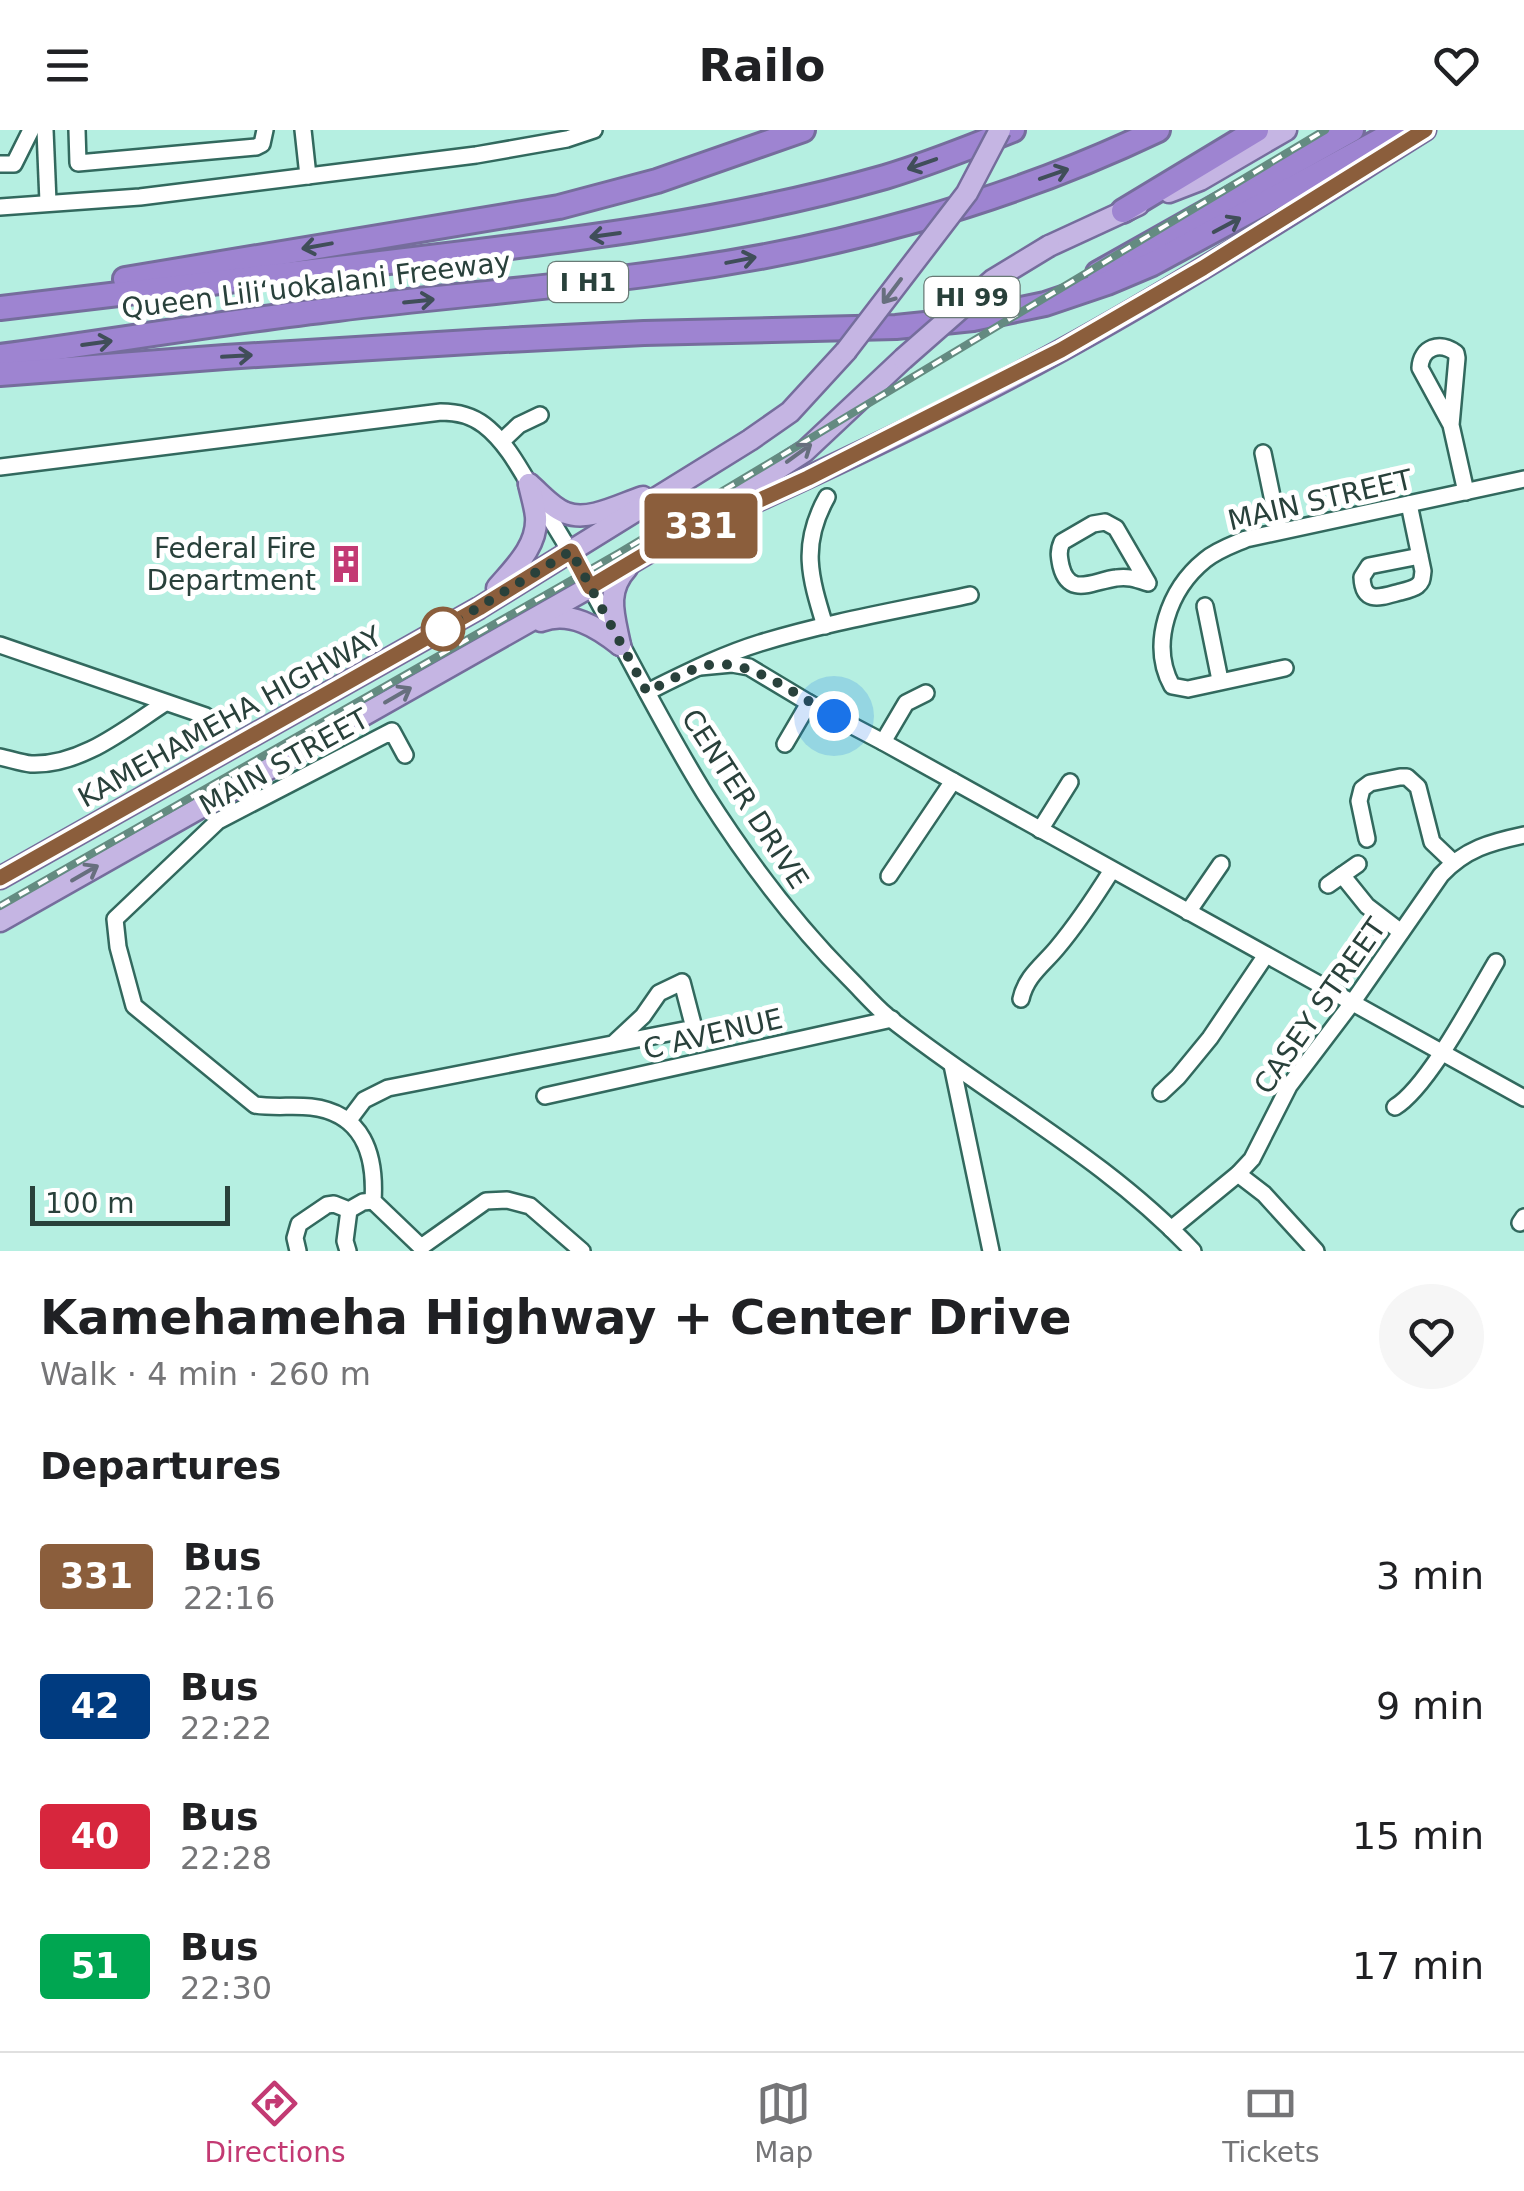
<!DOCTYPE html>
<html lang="en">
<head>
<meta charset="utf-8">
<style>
	:root { --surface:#fff; --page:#f6f6f6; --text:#202124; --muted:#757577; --line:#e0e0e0; --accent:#c33a73 }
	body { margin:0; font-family:"DejaVu Sans",sans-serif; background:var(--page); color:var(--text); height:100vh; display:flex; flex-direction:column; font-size:38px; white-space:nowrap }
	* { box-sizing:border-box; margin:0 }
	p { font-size:32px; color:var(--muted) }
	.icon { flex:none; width:55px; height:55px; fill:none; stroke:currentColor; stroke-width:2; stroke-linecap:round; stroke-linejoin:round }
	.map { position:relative; height:1121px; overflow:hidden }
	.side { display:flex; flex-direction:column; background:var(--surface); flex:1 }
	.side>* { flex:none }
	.badge { padding:0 20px; border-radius:8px; font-size:35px; line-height:65px }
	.scale { position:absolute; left:30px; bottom:25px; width:200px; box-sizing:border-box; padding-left:10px; border:5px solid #29413b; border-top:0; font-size:28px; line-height:35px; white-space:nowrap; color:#29413b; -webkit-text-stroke:8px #fff; paint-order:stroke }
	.you { position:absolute; width:50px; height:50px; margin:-25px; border:8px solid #fff; border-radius:50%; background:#1a73e8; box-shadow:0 0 0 15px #1a73e833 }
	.map>.badge { position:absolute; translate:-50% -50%; box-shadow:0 0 0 5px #fff }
	h2 { padding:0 40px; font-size:38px; line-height:90px }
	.round { display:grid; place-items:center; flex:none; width:105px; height:105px; border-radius:52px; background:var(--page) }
	.headline { display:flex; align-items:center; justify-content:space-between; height:170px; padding:0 40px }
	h1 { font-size:48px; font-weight:600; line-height:75px }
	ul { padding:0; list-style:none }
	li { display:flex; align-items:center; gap:30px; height:130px; padding:0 40px }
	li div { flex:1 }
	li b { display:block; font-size:38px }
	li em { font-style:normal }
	li .badge { min-width:110px; font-weight:700; text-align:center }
	header { display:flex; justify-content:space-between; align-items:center; height:130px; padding:0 40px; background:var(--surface); font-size:45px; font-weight:600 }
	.tabs { display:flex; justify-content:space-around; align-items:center; height:140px; border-top:2px solid var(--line); background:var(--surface); font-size:28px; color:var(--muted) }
	.tabs a { display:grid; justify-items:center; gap:5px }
	.tabs .active { color:var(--accent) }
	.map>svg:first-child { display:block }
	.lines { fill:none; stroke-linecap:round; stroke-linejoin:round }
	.minor-casing { stroke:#32695e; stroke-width:20 }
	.major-casing { stroke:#756d9c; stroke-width:25 }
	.highway-casing { stroke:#756d9c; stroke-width:28 }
	.minor { stroke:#fff; stroke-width:15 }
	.major { stroke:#c5b5e3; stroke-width:20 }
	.highway { stroke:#9e84d1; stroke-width:22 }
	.rail-casing { stroke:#648b81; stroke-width:8 }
	.rail { stroke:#fff; stroke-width:4; stroke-dasharray:11; stroke-linecap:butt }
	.major-bridge-casing { stroke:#756d9c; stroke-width:25; stroke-linecap:butt }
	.major-bridge { stroke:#c5b5e3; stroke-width:20 }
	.oneway { stroke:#404e59 }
	.oneway2 { stroke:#676f7e }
	.line-casing { stroke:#fff; stroke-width:22 }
	.line { stroke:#8b5e3c; stroke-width:15 }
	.walk { stroke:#29413b; stroke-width:10; stroke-dasharray:0 18 }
	.stop-dot { fill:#fff; stroke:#8b5e3c; stroke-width:5 }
	.labels { text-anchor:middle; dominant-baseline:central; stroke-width:10; stroke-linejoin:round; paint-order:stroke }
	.shield { fill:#fff; stroke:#697a76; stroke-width:2.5 }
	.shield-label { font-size:25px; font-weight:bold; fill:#29413b }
	.street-label { font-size:28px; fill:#29413b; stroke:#fff }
	.poi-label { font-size:28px; fill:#29413b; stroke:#fff; text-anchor:end }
</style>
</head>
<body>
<header><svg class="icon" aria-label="menu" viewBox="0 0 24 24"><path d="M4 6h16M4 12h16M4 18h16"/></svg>Railo<svg class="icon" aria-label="heart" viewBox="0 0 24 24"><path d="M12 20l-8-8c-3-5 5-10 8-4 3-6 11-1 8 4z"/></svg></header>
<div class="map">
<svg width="1524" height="1121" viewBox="0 0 1524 1121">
	<rect width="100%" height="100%" fill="#b5efe1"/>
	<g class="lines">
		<g class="minor-casing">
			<g id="minor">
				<polyline points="45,0 48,72"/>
				<polyline points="77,0 78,33 256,17 262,14 265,0"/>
				<polyline points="303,0 308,46"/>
				<polyline points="0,34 14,34 31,0"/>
				<polyline points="0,77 140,67 476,25 567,9 594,0"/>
				<path d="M1451,295l6,-67 -1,-5c-16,-12 -35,-6 -36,15l31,57 15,67"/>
				<polyline points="502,311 519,295 540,285"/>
				<polyline points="1263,323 1279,400"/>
				<path d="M0,337l441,-55c16,0 30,3 43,13 25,19 40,52 57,79 60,93 105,195 164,290 42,66 89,129 144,184 13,13 25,27 38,38 100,80 218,141 306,235"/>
				<path d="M1409,374l14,67c-1,7 0,10 -6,15 -4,3 -13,5 -17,6 -19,5 -37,13 -38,-15l7,-11 51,-10"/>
				<path d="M1105,392l11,6 32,55c-12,-4 -20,-7 -32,-5 -23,3 -47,20 -55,-12 -2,-10 -3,-15 1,-24l31,-18z"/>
				<polyline points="1205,476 1220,550"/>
				<path d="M825,496c-15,-49 -25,-81 2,-129"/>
				<polyline points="0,515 206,586"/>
				<polyline points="700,537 732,534 749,537 809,573 883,612 1524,968"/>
				<path d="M1285,538l-97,21 -16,-3c-23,-42 -3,-97 33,-126 12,-10 27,-15 41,-21l278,-60"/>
				<path d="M647,562c37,-18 74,-37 113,-49 68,-21 140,-33 210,-48"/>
				<polyline points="883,612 906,573 926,563"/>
				<polyline points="785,614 809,573"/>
				<path d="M405,625l-13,-24 -174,90 -103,98 3,28 16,59 121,99c19,3 38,0 56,2 52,6 65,47 62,94l48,46 65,-46 21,-1 23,6 52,45"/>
				<path d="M0,627c10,2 21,6 31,7 50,2 94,-35 134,-61"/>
				<polyline points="1040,700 1070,652"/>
				<polyline points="1367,709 1359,671 1362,659 1370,653 1400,647 1407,647 1418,657 1432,712 1453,732"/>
				<polyline points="1342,745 1367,776 1401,802"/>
				<polyline points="889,746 953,651"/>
				<polyline points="1328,755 1358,734"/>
				<polyline points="1188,782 1221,734"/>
				<path d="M1021,869c5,-23 22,-34 36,-51 21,-25 38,-51 55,-78"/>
				<polyline points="952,935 991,1121"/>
				<polyline points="1161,963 1178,947 1210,908 1266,825"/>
				<polyline points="545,966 892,889"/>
				<path d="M1395,977c33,-20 79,-108 101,-145"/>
				<polyline points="349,990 364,970 388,958 694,898 682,852 659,863 643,886 613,914"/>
				<polyline points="1238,1044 1264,1064 1316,1121"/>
				<polyline points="1520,1093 1524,1087"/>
				<path d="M1171,1099l67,-55 14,-15 37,-73 63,-83 89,-128c24,-26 50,-33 83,-40"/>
				<polyline points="298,1121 295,1108 299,1094 327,1075 334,1074 349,1080 363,1072 373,1071"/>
				<polyline points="348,1121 345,1111 349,1080"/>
			</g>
		</g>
		<g class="major-casing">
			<g id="major">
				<polyline points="1169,62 1200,50 1286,0"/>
				<polyline points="1049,116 1138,75"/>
				<path d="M529,354c11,9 23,24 37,29 23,9 55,-9 77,-16"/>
				<path d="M715,390c117,-53 234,-108 347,-170 124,-68 243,-145 363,-220"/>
				<path d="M497,458c17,-20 41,-42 39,-71 -1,-11 -5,-23 -7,-33"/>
				<path d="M541,491c29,-11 56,6 79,24"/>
				<path d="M620,515c-6,-30 -15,-53 7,-77"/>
				<polyline points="0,748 479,478 750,310 790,282 846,221"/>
				<polyline points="0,791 590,457 659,416 805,321 903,229"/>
			</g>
		</g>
		<g class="highway-casing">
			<g id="highway">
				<polyline points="1123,81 1257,0"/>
				<polyline points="1098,143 1352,0"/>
				<polyline points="125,149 559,77 657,51 803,0"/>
				<path d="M0,178c138,-16 276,-33 414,-49 159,-19 317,-38 471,-82 43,-13 86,-30 128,-47"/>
				<path d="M0,226c112,-15 224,-34 337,-47 107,-13 215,-21 322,-36 171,-22 344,-69 499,-143"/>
				<polyline points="0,244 225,227 486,211 644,203 896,197 973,189 1045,174 1107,153 1152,134 1399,0"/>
			</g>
		</g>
		<use href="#minor" class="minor"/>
		<use href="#major" class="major"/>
		<use href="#highway" class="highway"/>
		<g class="rail-casing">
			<polyline id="rail" points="0,776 619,423 1325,0"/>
		</g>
		<use href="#rail" class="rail"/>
		<g class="major-bridge-casing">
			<g id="major-bridge">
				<polyline points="846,221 967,63 1000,0"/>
				<polyline points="903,229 993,150 1049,116"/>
			</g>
		</g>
		<use href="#major-bridge" class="major-bridge"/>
	</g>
	<defs><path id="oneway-shaft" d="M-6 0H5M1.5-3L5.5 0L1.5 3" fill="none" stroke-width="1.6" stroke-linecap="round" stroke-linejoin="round" transform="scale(2.5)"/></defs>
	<g class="oneway">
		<use href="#oneway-shaft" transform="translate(922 34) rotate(161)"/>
		<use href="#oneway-shaft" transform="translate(1054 44) rotate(-19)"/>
		<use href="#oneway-shaft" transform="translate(1227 95) rotate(-28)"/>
		<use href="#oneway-shaft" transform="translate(605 105) rotate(172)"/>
		<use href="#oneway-shaft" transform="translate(317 116) rotate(170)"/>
		<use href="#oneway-shaft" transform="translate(741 130) rotate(-11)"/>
		<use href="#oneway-shaft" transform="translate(419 171) rotate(-6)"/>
		<use href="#oneway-shaft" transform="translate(97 213) rotate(-8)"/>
		<use href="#oneway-shaft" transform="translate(237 226) rotate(-3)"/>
	</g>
	<g class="oneway2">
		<use href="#oneway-shaft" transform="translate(892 161) rotate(127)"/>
		<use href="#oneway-shaft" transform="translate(799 323) rotate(-36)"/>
		<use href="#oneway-shaft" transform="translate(398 565) rotate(-30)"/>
		<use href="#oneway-shaft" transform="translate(85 743) rotate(-30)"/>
	</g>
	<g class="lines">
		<g class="line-casing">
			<polyline id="line" points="0,748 479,478 571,421 590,457 659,416 808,348 1061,220 1203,138 1425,0"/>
		</g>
		<use href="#line" class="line"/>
		<path class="walk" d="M443,499l128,-78 76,141c16,-8 33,-18 50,-24 47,-17 97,27 137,48"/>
	</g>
	<defs>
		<g id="building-bare" transform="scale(3)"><path d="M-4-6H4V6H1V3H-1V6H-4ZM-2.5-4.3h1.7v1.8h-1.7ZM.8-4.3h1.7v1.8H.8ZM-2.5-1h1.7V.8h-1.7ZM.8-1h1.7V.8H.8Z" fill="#c33a73" stroke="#fff" stroke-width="2.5" paint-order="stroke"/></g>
	</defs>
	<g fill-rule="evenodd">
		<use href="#building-bare" x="346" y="434"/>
	</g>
	<circle class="stop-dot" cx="443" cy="499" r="20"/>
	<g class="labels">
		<g class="shield">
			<rect x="548" y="132" width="80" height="40" rx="8"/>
			<rect x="924.5" y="147" width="95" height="40" rx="8"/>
		</g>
		<g class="shield-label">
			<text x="588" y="152">I H1</text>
			<text x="972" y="167">HI 99</text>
		</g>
		<g class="street-label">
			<text transform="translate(316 155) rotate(-7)">Queen Liliʻuokalani Freeway</text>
			<text transform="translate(1320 370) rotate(-13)">MAIN STREET</text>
			<text transform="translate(230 587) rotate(-29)">KAMEHAMEHA HIGHWAY</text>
			<text transform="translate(284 632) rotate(-29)">MAIN STREET</text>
			<text transform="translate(745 669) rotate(57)">CENTER DRIVE</text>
			<text transform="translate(1320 876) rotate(-55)">CASEY STREET</text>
			<text transform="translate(713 904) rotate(-13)">C AVENUE</text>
		</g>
		<g class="poi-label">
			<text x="316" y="418">Federal Fire<tspan x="316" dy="32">Department</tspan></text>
		</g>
	</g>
</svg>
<div class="scale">100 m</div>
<div class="you" style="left:834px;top:586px"></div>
<b class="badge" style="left:701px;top:396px;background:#8b5e3c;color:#fff">331</b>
</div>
<section class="side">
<div class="headline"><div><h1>Kamehameha Highway + Center Drive</h1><p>Walk · 4 min · 260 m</p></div><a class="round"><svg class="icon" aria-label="heart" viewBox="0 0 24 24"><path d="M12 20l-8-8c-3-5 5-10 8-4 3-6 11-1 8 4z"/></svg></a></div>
<h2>Departures</h2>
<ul>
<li><span class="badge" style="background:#8b5e3c;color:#fff">331</span><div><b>Bus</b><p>22:16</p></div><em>3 min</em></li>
<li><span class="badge" style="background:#003b80;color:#fff">42</span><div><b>Bus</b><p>22:22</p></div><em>9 min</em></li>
<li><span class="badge" style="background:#d7263d;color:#fff">40</span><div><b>Bus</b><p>22:28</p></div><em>15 min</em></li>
<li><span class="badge" style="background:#00a651;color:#fff">51</span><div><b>Bus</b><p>22:30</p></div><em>17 min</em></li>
</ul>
</section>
<nav class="tabs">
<a class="active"><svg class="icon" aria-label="directions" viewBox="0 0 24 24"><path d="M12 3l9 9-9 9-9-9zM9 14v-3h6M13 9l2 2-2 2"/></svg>Directions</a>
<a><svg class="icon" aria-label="map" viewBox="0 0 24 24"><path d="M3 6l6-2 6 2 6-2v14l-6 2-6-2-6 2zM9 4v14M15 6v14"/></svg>Map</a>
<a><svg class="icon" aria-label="tickets" viewBox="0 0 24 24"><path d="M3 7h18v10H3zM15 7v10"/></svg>Tickets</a>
</nav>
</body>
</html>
